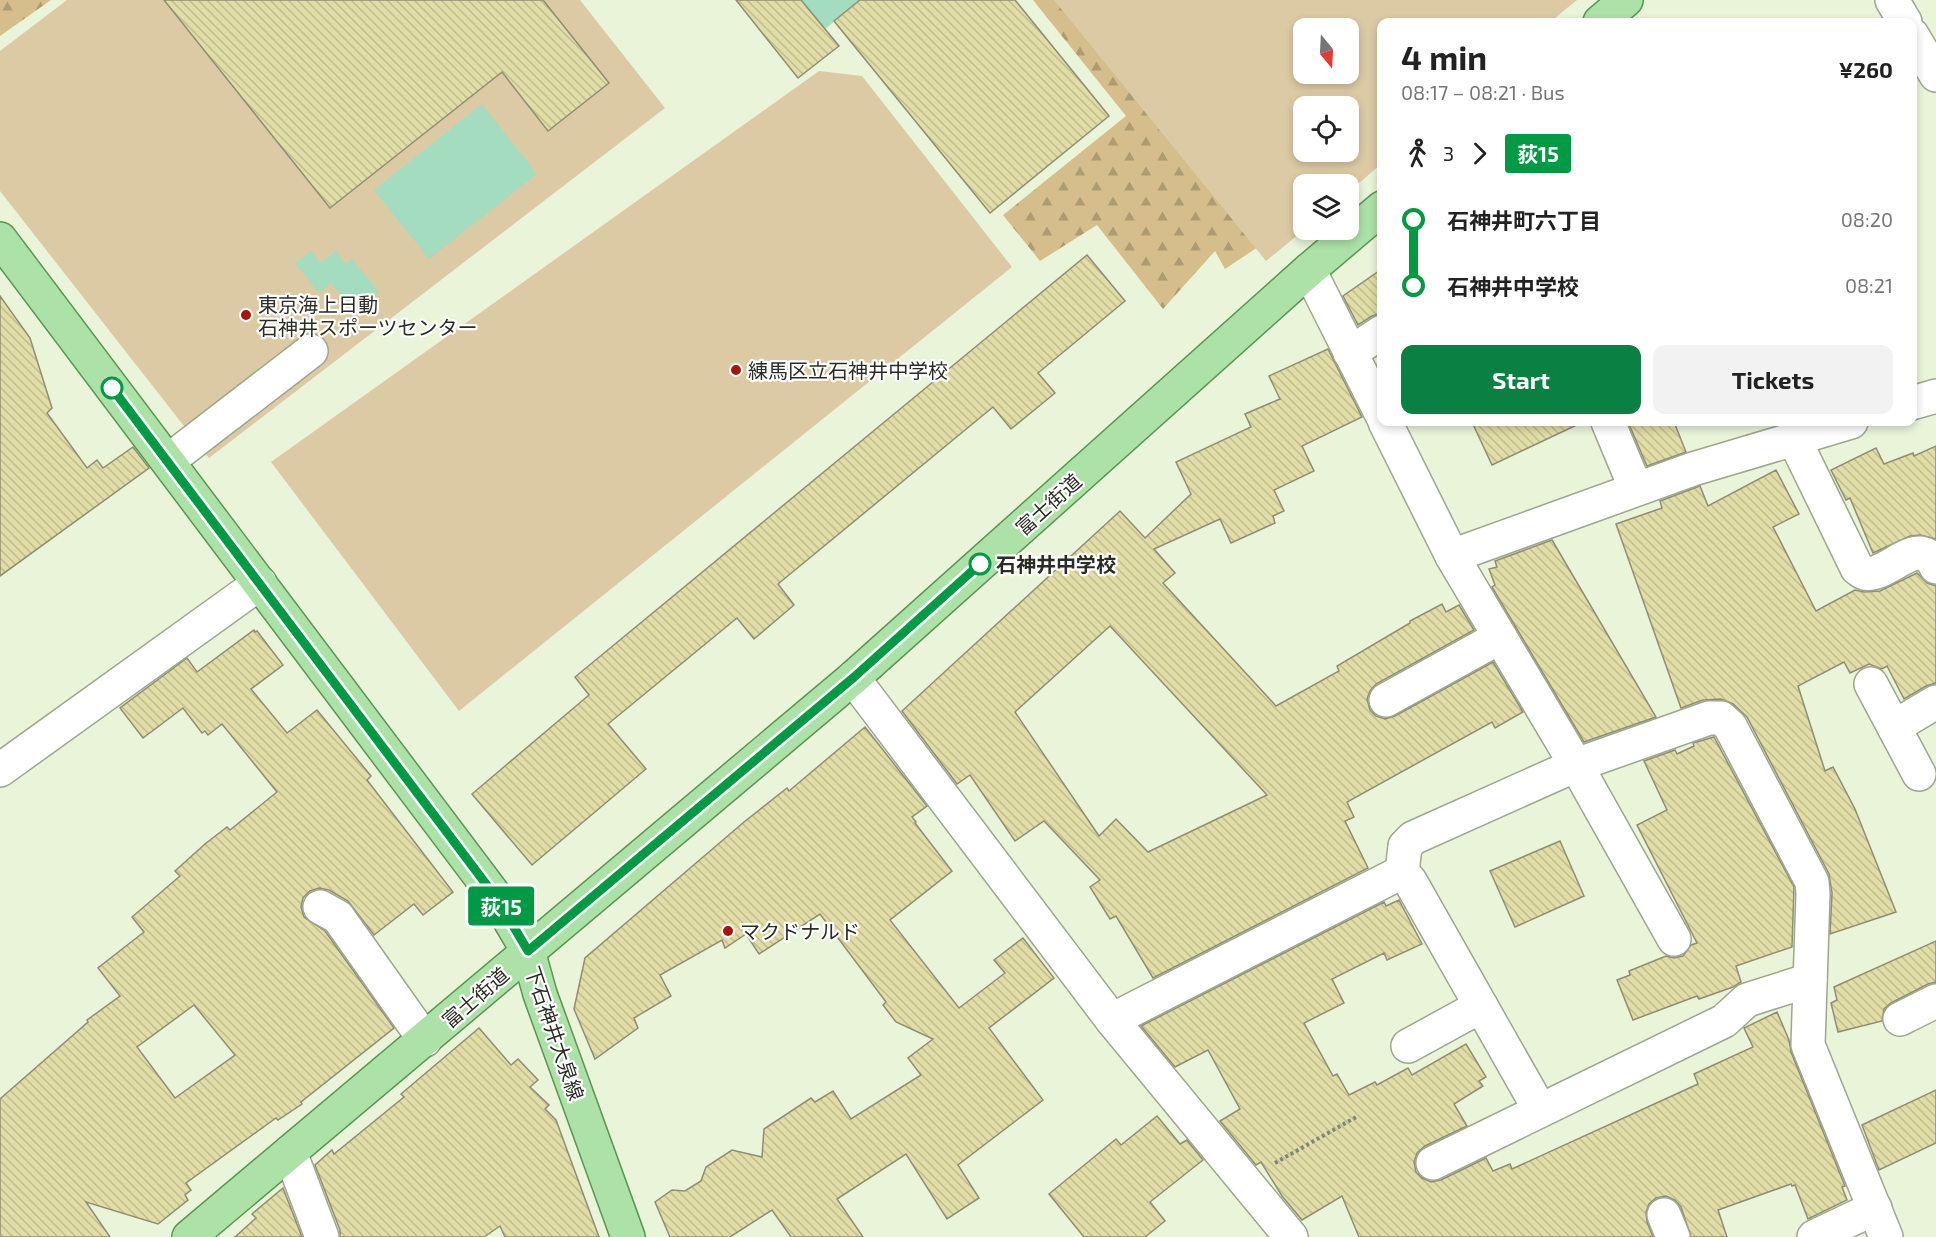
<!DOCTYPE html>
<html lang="en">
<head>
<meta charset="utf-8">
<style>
	:root { --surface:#fff; --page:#f2f2f2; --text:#222; --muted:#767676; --accent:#0b8043 }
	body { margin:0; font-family:"Exo 2","Noto Sans JP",sans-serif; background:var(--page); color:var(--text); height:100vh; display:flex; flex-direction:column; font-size:22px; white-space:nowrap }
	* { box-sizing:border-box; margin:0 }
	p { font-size:20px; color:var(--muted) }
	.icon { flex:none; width:33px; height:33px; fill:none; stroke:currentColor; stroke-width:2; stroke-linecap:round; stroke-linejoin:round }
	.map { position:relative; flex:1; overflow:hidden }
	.panel { position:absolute; left:1377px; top:18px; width:540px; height:408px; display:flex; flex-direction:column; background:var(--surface); border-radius:12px; box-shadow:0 3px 9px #0003 }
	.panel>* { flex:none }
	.badge { padding:0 12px; border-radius:4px; font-size:21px; line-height:39px }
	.needle { width:39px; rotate:162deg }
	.controls { position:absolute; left:1293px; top:18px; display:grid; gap:12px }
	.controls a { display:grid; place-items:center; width:66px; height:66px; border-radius:12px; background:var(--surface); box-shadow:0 3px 9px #0003; font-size:30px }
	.map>.badge { position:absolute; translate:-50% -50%; box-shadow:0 0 0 3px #fff }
	.legs { display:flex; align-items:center; gap:9px; height:66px; padding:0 24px; font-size:20px }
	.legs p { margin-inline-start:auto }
	.summary { display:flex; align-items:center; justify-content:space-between; height:102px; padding:0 24px }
	h1 { font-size:33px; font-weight:700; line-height:45px }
	.button { display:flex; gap:12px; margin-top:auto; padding:12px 24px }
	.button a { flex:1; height:69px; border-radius:12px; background:var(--accent); color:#fff; font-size:24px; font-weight:700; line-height:69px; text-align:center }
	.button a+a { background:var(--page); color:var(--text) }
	ul { padding:0 24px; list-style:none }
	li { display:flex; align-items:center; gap:21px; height:66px; font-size:22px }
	li i { display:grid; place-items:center; width:9px; height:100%; margin:0 8px; background:currentColor }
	li i::after { content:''; width:15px; height:15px; margin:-8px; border:4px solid; border-radius:50%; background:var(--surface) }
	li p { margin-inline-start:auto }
	li:first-child i { background:linear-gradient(#0000 50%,currentColor 0) }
	li:last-child i { background:linear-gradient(currentColor 50%,#0000 0) }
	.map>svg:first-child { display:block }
	.forest { fill:url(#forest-firs) }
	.green { fill:#dccaa4; fill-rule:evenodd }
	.water { fill:#a3dcbe }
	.building { fill:url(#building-back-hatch); stroke:#8f8d74; stroke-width:1.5; fill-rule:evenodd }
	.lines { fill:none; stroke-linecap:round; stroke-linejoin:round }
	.minor-casing { stroke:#9ea68e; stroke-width:36 }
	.major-casing { stroke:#5a9652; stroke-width:36 }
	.path { stroke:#818776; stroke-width:4; stroke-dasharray:3 3; stroke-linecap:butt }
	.minor { stroke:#fff; stroke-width:33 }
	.major { stroke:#ace2a7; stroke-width:33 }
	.line-1-casing { stroke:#fff; stroke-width:14 }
	.line-1 { stroke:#094; stroke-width:9 }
	.poi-dot { fill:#a7140c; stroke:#fff; stroke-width:2 }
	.stop-1-dot { fill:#fff; stroke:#094; stroke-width:3 }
	.labels { text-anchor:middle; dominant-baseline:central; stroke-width:4.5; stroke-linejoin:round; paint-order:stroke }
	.poi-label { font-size:20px; fill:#2a2d23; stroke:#fff; text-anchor:start }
	.street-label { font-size:20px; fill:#2a2d23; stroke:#fff }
	.stop-label { font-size:20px; font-weight:bold; fill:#2a2d23; stroke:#fff; text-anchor:start }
</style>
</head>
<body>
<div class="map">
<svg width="1936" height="1237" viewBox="0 0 1936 1237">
	<defs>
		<pattern id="forest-firs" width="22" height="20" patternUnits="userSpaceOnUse" patternTransform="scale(1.5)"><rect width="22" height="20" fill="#d5be8b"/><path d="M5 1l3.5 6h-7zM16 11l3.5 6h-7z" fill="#ad9b71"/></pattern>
		<pattern id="building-back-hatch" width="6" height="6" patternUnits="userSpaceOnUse" patternTransform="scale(1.5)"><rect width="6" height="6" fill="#e0dda6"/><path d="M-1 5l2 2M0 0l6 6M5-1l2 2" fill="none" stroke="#c0be8f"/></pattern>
	</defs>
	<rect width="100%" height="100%" fill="#eaf4d9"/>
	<g class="forest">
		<polygon points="0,0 51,0 0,36"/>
		<polygon points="1033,0 1092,0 1288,227 1225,269 1215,251 1163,309 1097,225 1040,261 1003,215 1126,116"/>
	</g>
	<g class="green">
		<polygon points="67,0 580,0 665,108 209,458 0,191 0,51"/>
		<path d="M1054,0h523l-27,22h-168l-1,142 -32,28 -1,-8h-44v46l-38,31zM1304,28h44v46h-44zM1304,106h44v46h-44z"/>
		<polygon points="819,71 862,76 1012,267 459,711 271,462"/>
	</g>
	<g class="water">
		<polygon points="801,0 860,0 825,29"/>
		<polygon points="482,104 537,174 429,259 374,190"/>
		<polygon points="311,251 320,263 336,251 346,264 352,259 379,292 354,312 331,283 319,293 295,263"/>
	</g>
	<g class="building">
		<polygon points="164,0 543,0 609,83 548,131 502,72 330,208"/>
		<polygon points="736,0 801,0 839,46 798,78"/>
		<polygon points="860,0 1015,0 1109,116 990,213 834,21"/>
		<polygon points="1087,255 1125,301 1038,373 1055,393 1011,429 993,407 778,584 794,605 754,639 737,618 608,724 646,769 532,865 472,794 589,695 575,677"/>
		<polygon points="1382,269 1382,313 1372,316 1358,325 1343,296"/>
		<polygon points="0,296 30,338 52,408 47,413 87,468 97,460 103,468 133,447 149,468 0,576"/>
		<path d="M1328,349l34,68 -60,29 12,25 -40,19 10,21 -11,5 2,7 -44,20 -11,-24 -66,30 21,24 -12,10 113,123 63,-35 -2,-5 73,-43v-2l32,-17 4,8 13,-7 15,25 -98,54 -6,7 -3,8 3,11 6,6 9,3 10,-3 98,-54 30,50 -28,16 -3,-6 -145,80 7,15 -9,4 23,47 -215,110 -37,-62 -6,3 -20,-32 10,-7 -56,-59 -29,20 -45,-66 -13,9 -55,-73 218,-200 25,27 46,-44 -15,-32 75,-35 -6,-13 35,-15 -11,-23zM1110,626l157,169 -119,57 -32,-33 -17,17 -84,-124z"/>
		<polygon points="1472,422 1583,422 1492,465"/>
		<polygon points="1628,422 1674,422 1686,452 1647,466"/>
		<polygon points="1936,446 1936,539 1920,535 1910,536 1873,553 1850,498 1846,500 1831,470 1876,448 1884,464 1913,453 1914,456"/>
		<polygon points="1776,470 1799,514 1773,527 1816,611 1855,590 1864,592 1880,591 1917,573 1927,583 1936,586 1936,683 1926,686 1904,699 1887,666 1882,669 1869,664 1850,673 1844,662 1798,686 1825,771 1833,767 1855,809 1896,912 1830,934 1832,893 1829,874 1747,717 1733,704 1721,699 1703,700 1681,708 1616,524 1662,508 1660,501 1700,486 1708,506"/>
		<polygon points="1552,540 1656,717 1584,742 1492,587 1495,585 1489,569 1497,567 1495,561"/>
		<path d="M254,630l1,2 2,-1 26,34 -32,24 36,44 30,-23 54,66 -4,4 86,112 -30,23 -9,-11 -40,31 -26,-34 -19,-11 -10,-2 -9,3 -7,7 -2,9 3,10 21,14 69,97 -93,74 1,2 -24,16 -2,-2 -90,65 5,7 -6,5 3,5 -30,24 -72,-22 24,35h-110v-138l88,-77 -1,-2 33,-24 -22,-28 46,-36 -12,-15 48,-41 -5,-5 30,-27 22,-17 3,3 47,-38 -55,-68 -14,11 -3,-4 -3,2 -19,-25 -40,30 -23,-30 67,-50 10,14zM194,1005l41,50 -60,43 -38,-51z"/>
		<polygon points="865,727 927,806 912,817 916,822 915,823 952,871 890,920 959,1008 1005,973 994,960 1023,938 1054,978 989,1028 1043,1100 958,1165 979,1198 947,1219 906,1154 837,1199 863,1237 791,1237 772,1210 730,1237 670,1237 655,1202 672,1190 685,1191 701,1181 706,1167 732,1150 762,1157 764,1129 811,1098 815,1102 833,1091 851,1119 921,1075 908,1058 933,1039 896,1022 883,1005 886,1002 820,914 759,954 746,934 725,948 722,940 660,975 671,996 634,1018 638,1028 595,1059 574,1009 585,958 744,822 787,788 789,791"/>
		<polygon points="1714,737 1794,887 1792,947 1736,966 1741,982 1733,987 1699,999 1697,996 1633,1020 1617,980 1630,975 1629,971 1666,956 1674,958 1683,956 1691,945 1697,943 1637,825 1667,810 1644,761 1675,750 1677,754 1694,746 1693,743"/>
		<polygon points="1560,841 1584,896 1515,927 1490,871"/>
		<polygon points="1399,900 1422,944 1387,960 1384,953 1332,979 1344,1003 1304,1023 1333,1076 1337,1074 1349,1095 1375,1082 1377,1085 1408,1068 1412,1075 1466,1044 1486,1077 1479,1081 1483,1086 1454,1104 1467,1126 1425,1146 1417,1153 1414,1162 1416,1172 1422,1178 1431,1182 1441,1180 1486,1158 1493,1171 1510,1164 1512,1169 1698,1084 1694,1074 1753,1047 1744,1028 1777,1012 1789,1040 1791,1052 1845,1186 1842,1187 1847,1200 1808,1219 1795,1185 1792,1186 1791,1184 1718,1210 1727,1237 1691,1237 1681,1207 1675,1200 1666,1196 1656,1198 1649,1204 1646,1212 1647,1222 1653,1237 1359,1237 1342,1196 1302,1220 1282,1196 1261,1162 1256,1165 1220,1121 1240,1109 1208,1050 1175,1067 1141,1026 1384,902 1386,906"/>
		<polygon points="1936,941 1936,982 1928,984 1891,1003 1884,1009 1882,1021 1838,1032 1831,1003 1837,1000 1834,987"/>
		<polygon points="479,1028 511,1065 518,1059 538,1080 530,1087 549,1105 545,1109 556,1120 599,1237 505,1237 500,1226 484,1237 340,1237 340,1230 315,1165 332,1150 334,1154 404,1097 401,1094"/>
		<polygon points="1936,1090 1936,1143 1879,1170 1862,1125"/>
		<polygon points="1157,1116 1180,1144 1187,1140 1203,1160 1150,1202 1165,1221 1145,1237 1084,1237 1049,1194 1116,1139 1121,1145"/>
		<polygon points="283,1188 302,1237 235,1237 256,1218 252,1214"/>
	</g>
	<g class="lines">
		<g class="minor-casing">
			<g id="minor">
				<polyline points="1892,0 1905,22"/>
				<polyline points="1912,35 1936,75"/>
				<polyline points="1309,270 1382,415"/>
				<polyline points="1350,353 1382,332"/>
				<polyline points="1912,403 1936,396"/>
				<polyline points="1385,422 1452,556 1576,765 1674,939"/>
				<polyline points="1608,422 1636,489"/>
				<path d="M1794,439l63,129c1,1 6,5 7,5 23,6 56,-43 72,-6"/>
				<polyline points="168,461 311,351"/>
				<polyline points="1452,556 1693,469 1851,422"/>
				<polyline points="853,678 1112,1020 1291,1237"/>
				<polyline points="1871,684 1919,774"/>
				<polyline points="1386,700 1500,637"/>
				<polyline points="1894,727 1936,702"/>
				<polyline points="0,770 260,583"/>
				<polyline points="320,907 338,917 425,1040"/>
				<polyline points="1900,1019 1936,1001"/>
				<polyline points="1112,1020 1394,876 1402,873"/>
				<polyline points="1408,1046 1481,1006"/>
				<polyline points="1540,1110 1410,881 1402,873 1405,846 1413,838 1576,765 1709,718 1721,718 1730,726 1812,882 1813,894 1808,1045 1886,1237"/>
				<polyline points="290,1152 322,1237"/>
				<polyline points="1433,1163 1724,1021 1747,1000 1810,980"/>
				<polyline points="1664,1215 1673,1237"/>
				<polyline points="1814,1237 1875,1208"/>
			</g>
		</g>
		<g class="major-casing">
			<g id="major">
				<polyline points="1600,22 1626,0"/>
				<polyline points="0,239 498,900 528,951 540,994 628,1237"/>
				<polyline points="189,1237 853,678 1309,270 1382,208"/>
			</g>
		</g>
		<polyline class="path" points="1275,1163 1358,1116"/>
		<use href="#minor" class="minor"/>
		<use href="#major" class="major"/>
	</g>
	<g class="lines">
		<g class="line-1-casing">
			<polyline id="line-1" points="112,388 498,900 528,951 853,678 980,564"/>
		</g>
		<use href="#line-1" class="line-1"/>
	</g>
	<g class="poi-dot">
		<circle cx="246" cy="315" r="6"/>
		<circle cx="736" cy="370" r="6"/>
		<circle cx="728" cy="931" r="6"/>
	</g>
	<g class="stop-1-dot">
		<circle cx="112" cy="388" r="10"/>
		<circle cx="980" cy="564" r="10"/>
	</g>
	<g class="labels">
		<g class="poi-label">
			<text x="258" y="304">東京海上日動<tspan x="258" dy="23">石神井スポーツセンター</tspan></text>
			<text x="748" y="370">練馬区立石神井中学校</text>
			<text x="740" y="931">マクドナルド</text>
		</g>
		<g class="street-label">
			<text transform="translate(1048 504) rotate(-42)">富士街道</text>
			<text transform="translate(475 997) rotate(-41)">富士街道</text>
			<text transform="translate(555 1033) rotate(71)">下石神井大泉線</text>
		</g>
		<g class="stop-label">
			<text x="996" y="564">石神井中学校</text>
		</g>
	</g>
</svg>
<div class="controls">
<a><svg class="needle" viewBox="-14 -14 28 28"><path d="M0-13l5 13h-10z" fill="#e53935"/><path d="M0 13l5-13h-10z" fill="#767676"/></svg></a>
<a><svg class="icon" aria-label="locate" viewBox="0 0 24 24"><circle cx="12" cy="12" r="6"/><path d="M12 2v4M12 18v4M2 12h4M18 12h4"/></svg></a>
<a><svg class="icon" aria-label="layers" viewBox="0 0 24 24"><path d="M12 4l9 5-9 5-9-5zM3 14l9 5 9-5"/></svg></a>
</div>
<b class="badge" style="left:501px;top:906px;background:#094;color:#fff">荻15</b>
<section class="panel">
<div class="summary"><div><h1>4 min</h1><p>08:17 – 08:21 · Bus</p></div><b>¥260</b></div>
<div class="legs"><svg class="icon" aria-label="walk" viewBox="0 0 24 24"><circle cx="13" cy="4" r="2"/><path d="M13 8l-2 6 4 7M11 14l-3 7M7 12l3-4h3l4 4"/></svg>3<svg class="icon" aria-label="forward" viewBox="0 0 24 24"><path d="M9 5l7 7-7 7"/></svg><b class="badge" style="background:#094;color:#fff">荻15</b></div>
<ul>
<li><i style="color:#094"></i><b>石神井町六丁目</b><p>08:20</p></li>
<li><i style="color:#094"></i><b>石神井中学校</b><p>08:21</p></li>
</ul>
<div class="button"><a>Start</a><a>Tickets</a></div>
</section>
</div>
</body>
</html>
